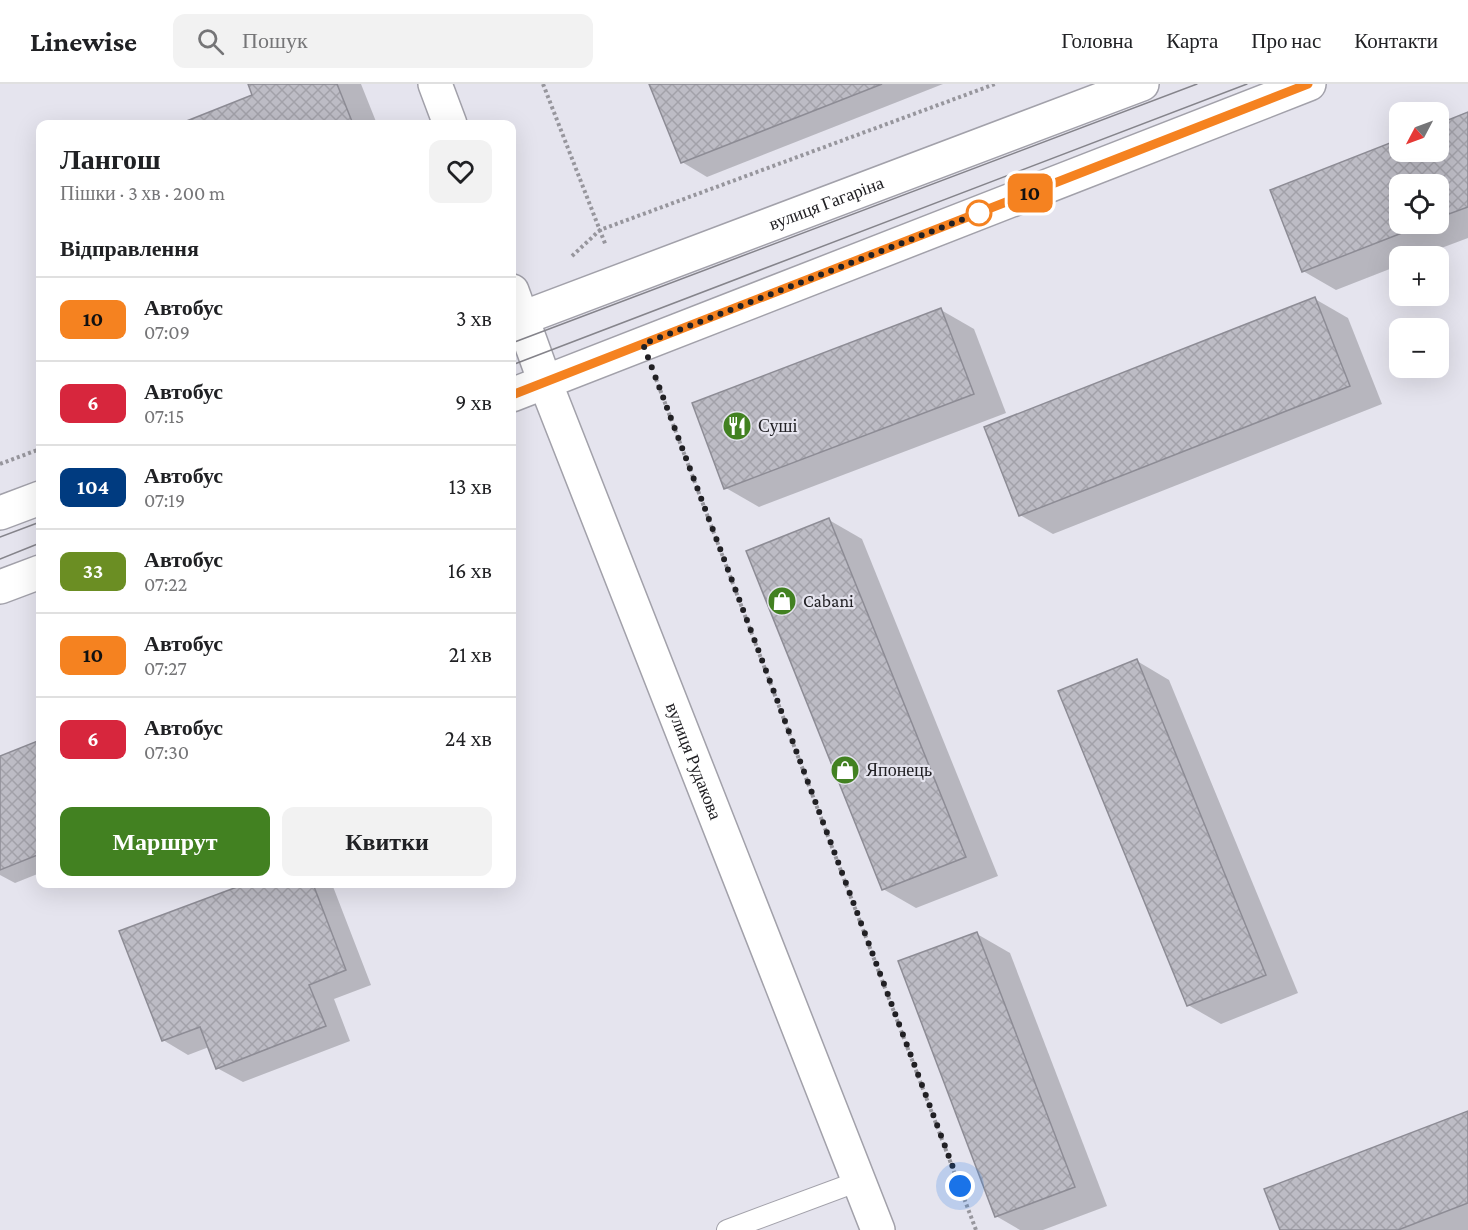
<!DOCTYPE html>
<html lang="uk">
<head>
<meta charset="utf-8">
<style>
	:root { --surface:#fff; --page:#f2f2f2; --text:#202124; --muted:#757577; --line:#e0e0e0; --accent:#428121 }
	body { margin:0; font-family:"Crimson Pro",serif; background:var(--page); color:var(--text); height:100vh; display:flex; flex-direction:column; font-size:22px; white-space:nowrap }
	* { box-sizing:border-box; margin:0 }
	p { font-size:20px; color:var(--muted) }
	.icon { flex:none; width:33px; height:33px; fill:none; stroke:currentColor; stroke-width:2; stroke-linecap:round; stroke-linejoin:round }
	.map { position:relative; flex:1; overflow:hidden }
	.sheet { position:absolute; left:36px; top:36px; width:480px; height:768px; display:flex; flex-direction:column; background:var(--surface); border-radius:12px; box-shadow:0 6px 24px #0002 }
	.sheet>* { flex:none }
	.badge { padding:0 12px; border-radius:9px; font-size:21px; line-height:39px }
	.needle { width:39px; rotate:229deg }
	.fabs { position:absolute; left:1389px; top:18px; display:grid; gap:12px }
	.fabs a { display:grid; place-items:center; width:60px; height:60px; border-radius:12px; background:var(--surface); box-shadow:0 6px 24px #0002; font-size:30px }
	.you { position:absolute; width:30px; height:30px; margin:-15px; border:4px solid #fff; border-radius:50%; background:#1a73e8; box-shadow:0 0 0 9px #1a73e833 }
	.map>.badge { position:absolute; translate:-50% -50%; box-shadow:0 0 0 3px #fff }
	h2 { padding:0 24px; font-size:22px; line-height:54px }
	.round { display:grid; place-items:center; flex:none; width:63px; height:63px; border-radius:12px; background:var(--page) }
	.head { display:flex; align-items:center; justify-content:space-between; height:102px; padding:0 24px }
	h1 { font-size:28px; font-weight:700; line-height:45px }
	.primary-button { display:flex; gap:12px; margin-top:auto; padding:12px 24px }
	.primary-button a { flex:1; height:69px; border-radius:12px; background:var(--accent); color:#fff; font-size:24px; font-weight:700; line-height:69px; text-align:center }
	.primary-button a+a { background:var(--page); color:var(--text) }
	ul { padding:0; list-style:none }
	li { display:flex; align-items:center; gap:18px; height:84px; padding:0 24px; border-top:2px solid var(--line) }
	li div { flex:1 }
	li b { display:block; font-size:22px }
	li em { font-style:normal }
	li .badge { min-width:66px; font-weight:700; text-align:center }
	header { display:flex; align-items:center; gap:36px; box-sizing:border-box; height:84px; padding:0 30px; background:var(--surface); border-bottom:2px solid var(--line) }
	header strong { font-size:28px }
	nav { display:flex; gap:33px; margin-inline-start:auto; font-size:21px }
	.search { width:420px; height:54px; background:var(--page); display:flex; align-items:center; gap:15px; box-sizing:border-box; padding:0 21px; border-radius:12px; color:var(--muted); font-size:22px }
	.map>svg:first-child { display:block }
	.shadow { fill:#0003; fill-rule:evenodd }
	.building { fill:url(#building-cross-hatch); stroke:#8d8c95; stroke-width:1.5 }
	.lines { fill:none; stroke-linecap:round; stroke-linejoin:round }
	.service-casing { stroke:#a2a1aa; stroke-width:22 }
	.minor-casing { stroke:#a2a1aa; stroke-width:36 }
	.path { stroke:#97969d; stroke-width:4; stroke-dasharray:3 3; stroke-linecap:butt }
	.service { stroke:#fff; stroke-width:20 }
	.minor { stroke:#fff; stroke-width:33 }
	.tram { stroke:#85848b; stroke-width:1.5 }
	.line-casing { stroke:#fff; stroke-width:14 }
	.line { stroke:#f58220; stroke-width:9 }
	.walk { stroke:#212024; stroke-width:6; stroke-dasharray:0 10.8 }
	.stop-dot { fill:#fff; stroke:#f58220; stroke-width:3 }
	.labels { text-anchor:middle; dominant-baseline:central; stroke-width:4.5; stroke-linejoin:round; paint-order:stroke }
	.street-label { font-size:18px; fill:#212024; stroke:#e5e4ee }
	.poi-label { font-size:18px; fill:#212024; stroke:#e5e4ee; text-anchor:start }
</style>
</head>
<body>
<header>
<strong>Linewise</strong>
<div class="search"><svg class="icon" aria-label="search" viewBox="0 0 24 24"><circle cx="10" cy="10" r="6"/><path d="M15 15l6 6"/></svg>Пошук</div>
<nav><a>Головна</a><a>Карта</a><a>Про нас</a><a>Контакти</a></nav>
</header>
<div class="map">
<svg width="1468" height="1146" viewBox="0 0 1468 1146">
	<defs>
		<pattern id="building-cross-hatch" width="8" height="8" patternUnits="userSpaceOnUse" patternTransform="scale(1.5)"><rect width="8" height="8" fill="#bdbcc5"/><path d="M0 0l8 8M0 8l8-8" fill="none" stroke="#a2a1a9"/></pattern>
	</defs>
	<rect width="100%" height="100%" fill="#e5e4ee"/>
	<g class="shadow">
		<polygon points="249,0 361,0 377,40 183,40 254,12"/>
		<polygon points="651,0 943,0 707,93 682,78"/>
		<path d="M1468,30v124l-48,18h-20v9l-64,25 -33,-19 97,-119h38zM1400,100h38v40h-38z"/>
		<polygon points="1315,215 1348,234 1382,320 1053,450 1020,431"/>
		<polygon points="941,226 974,245 1006,329 759,423 726,404"/>
		<polygon points="829,436 862,455 998,792 916,824 883,805"/>
		<polygon points="1137,577 1169,596 1298,909 1221,940 1188,921"/>
		<polygon points="40,657 40,789 15,799 0,791 0,673"/>
		<polygon points="249,800 332,800 371,901 334,915 350,957 243,998 217,984 209,963 188,971 163,956 121,848"/>
		<polygon points="340,800 355,800 346,803"/>
		<polygon points="977,850 1010,869 1107,1122 1043,1146 1020,1146 996,1132"/>
		<polygon points="1468,1029 1468,1146 1282,1146"/>
	</g>
	<g class="building">
		<polygon points="248,0 337,0 353,40 179,40 252,11"/>
		<polygon points="649,0 882,0 681,79"/>
		<polygon points="1468,28 1468,123 1438,134 1438,100 1400,100 1400,140 1425,140 1302,188 1270,106 1400,55 1400,68 1438,68 1438,40"/>
		<polygon points="1315,213 1350,302 1019,432 984,343"/>
		<polygon points="941,224 974,310 724,405 692,319"/>
		<polygon points="829,434 966,773 882,806 746,467"/>
		<polygon points="1137,575 1266,891 1187,922 1058,607"/>
		<polygon points="40,656 40,770 0,786 0,672"/>
		<polygon points="245,800 313,800 346,886 309,901 326,942 216,985 200,943 162,957 119,847"/>
		<polygon points="977,848 1075,1103 995,1133 898,877"/>
		<polygon points="1468,1027 1468,1119 1398,1146 1280,1146 1264,1105"/>
	</g>
	<g class="lines">
		<g class="service-casing">
			<polyline id="service" points="727,1146 859,1097"/>
		</g>
		<g class="minor-casing">
			<g id="minor">
				<polyline points="435,0 450,40"/>
				<path id="s1" d="M512,207l33,91 333,848"/>
				<path id="s2" d="M512,238l630,-238"/>
				<polyline points="512,311 1309,0"/>
				<polyline points="0,429 40,414"/>
				<polyline points="0,503 40,488"/>
			</g>
		</g>
		<g class="path">
			<polyline points="543,0 606,162"/>
			<polyline points="572,172 600,146 995,0"/>
			<polyline points="656,295 976,1146"/>
			<polyline points="0,380 40,365"/>
		</g>
		<use href="#service" class="service"/>
		<use href="#minor" class="minor"/>
		<g class="tram">
			<polyline points="512,259 1197,0"/>
			<polyline points="512,281 1247,0"/>
			<polyline points="0,453 40,438"/>
			<polyline points="0,475 40,459"/>
		</g>
	</g>
	<g class="lines">
		<g class="line-casing">
			<polyline id="line" points="512,311 1308,0"/>
		</g>
		<use href="#line" class="line"/>
		<polyline class="walk" points="960,1102 643,260 979,129"/>
	</g>
	<defs>
		<g id="restaurant-disc" transform="scale(1.5)"><circle r="9.5" fill="#428121" stroke="#e5e4ee"/><path d="M-5-6h1v4h1v-4h1v4h1v-4h1v5L-1.5 .5V6h-2V.5L-5-1ZM5-6V6H3V1.5H1.5Q1.5-4 5-6Z" fill="#fff"/></g>
		<g id="shop-disc" transform="scale(1.5)"><circle r="9.5" fill="#428121" stroke="#e5e4ee"/><path d="M-5-2.5h2.3a2.7 3.5 0 0 1 5.4 0H5L5.5 6h-11ZM-1.5-2.5h3a1.5 2.3 0 0 0-3 0Z" fill="#fff"/></g>
	</defs>
	<g fill-rule="evenodd">
		<use href="#restaurant-disc" x="737" y="342"/>
		<use href="#shop-disc" x="782" y="517"/>
		<use href="#shop-disc" x="845" y="686"/>
	</g>
	<circle class="stop-dot" cx="979" cy="129" r="12"/>
	<g class="labels">
		<g class="street-label">
			<text stroke="none"><textPath href="#s2" startOffset="336">вулиця Гагаріна</textPath></text>
			<text stroke="none"><textPath href="#s1" startOffset="504">вулиця Рудакова</textPath></text>
		</g>
		<g class="poi-label">
			<text x="758" y="342">Суші</text>
			<text x="803" y="517">Cabani</text>
			<text x="866" y="686">Японець</text>
		</g>
	</g>
</svg>
<div class="fabs">
<a><svg class="needle" viewBox="-14 -14 28 28"><path d="M0-13l5 13h-10z" fill="#e53935"/><path d="M0 13l5-13h-10z" fill="#757577"/></svg></a>
<a><svg class="icon" aria-label="locate" viewBox="0 0 24 24"><circle cx="12" cy="12" r="6"/><path d="M12 2v4M12 18v4M2 12h4M18 12h4"/></svg></a>
<a>+</a>
<a>−</a>
</div>
<div class="you" style="left:960px;top:1102px"></div>
<b class="badge" style="left:1030px;top:109px;background:#f58220;color:#111">10</b>
<section class="sheet">
<div class="head"><div><h1>Лангош</h1><p>Пішки · 3 хв · 200 m</p></div><a class="round"><svg class="icon" aria-label="heart" viewBox="0 0 24 24"><path d="M12 20l-8-8c-3-5 5-10 8-4 3-6 11-1 8 4z"/></svg></a></div>
<h2>Відправлення</h2>
<ul>
<li><span class="badge" style="background:#f58220;color:#111">10</span><div><b>Автобус</b><p>07:09</p></div><em>3 хв</em></li>
<li><span class="badge" style="background:#d7263d;color:#fff">6</span><div><b>Автобус</b><p>07:15</p></div><em>9 хв</em></li>
<li><span class="badge" style="background:#003b80;color:#fff">104</span><div><b>Автобус</b><p>07:19</p></div><em>13 хв</em></li>
<li><span class="badge" style="background:#6b8e23;color:#fff">33</span><div><b>Автобус</b><p>07:22</p></div><em>16 хв</em></li>
<li><span class="badge" style="background:#f58220;color:#111">10</span><div><b>Автобус</b><p>07:27</p></div><em>21 хв</em></li>
<li><span class="badge" style="background:#d7263d;color:#fff">6</span><div><b>Автобус</b><p>07:30</p></div><em>24 хв</em></li>
</ul>
<div class="primary-button"><a>Маршрут</a><a>Квитки</a></div>
</section>
</div>
</body>
</html>
